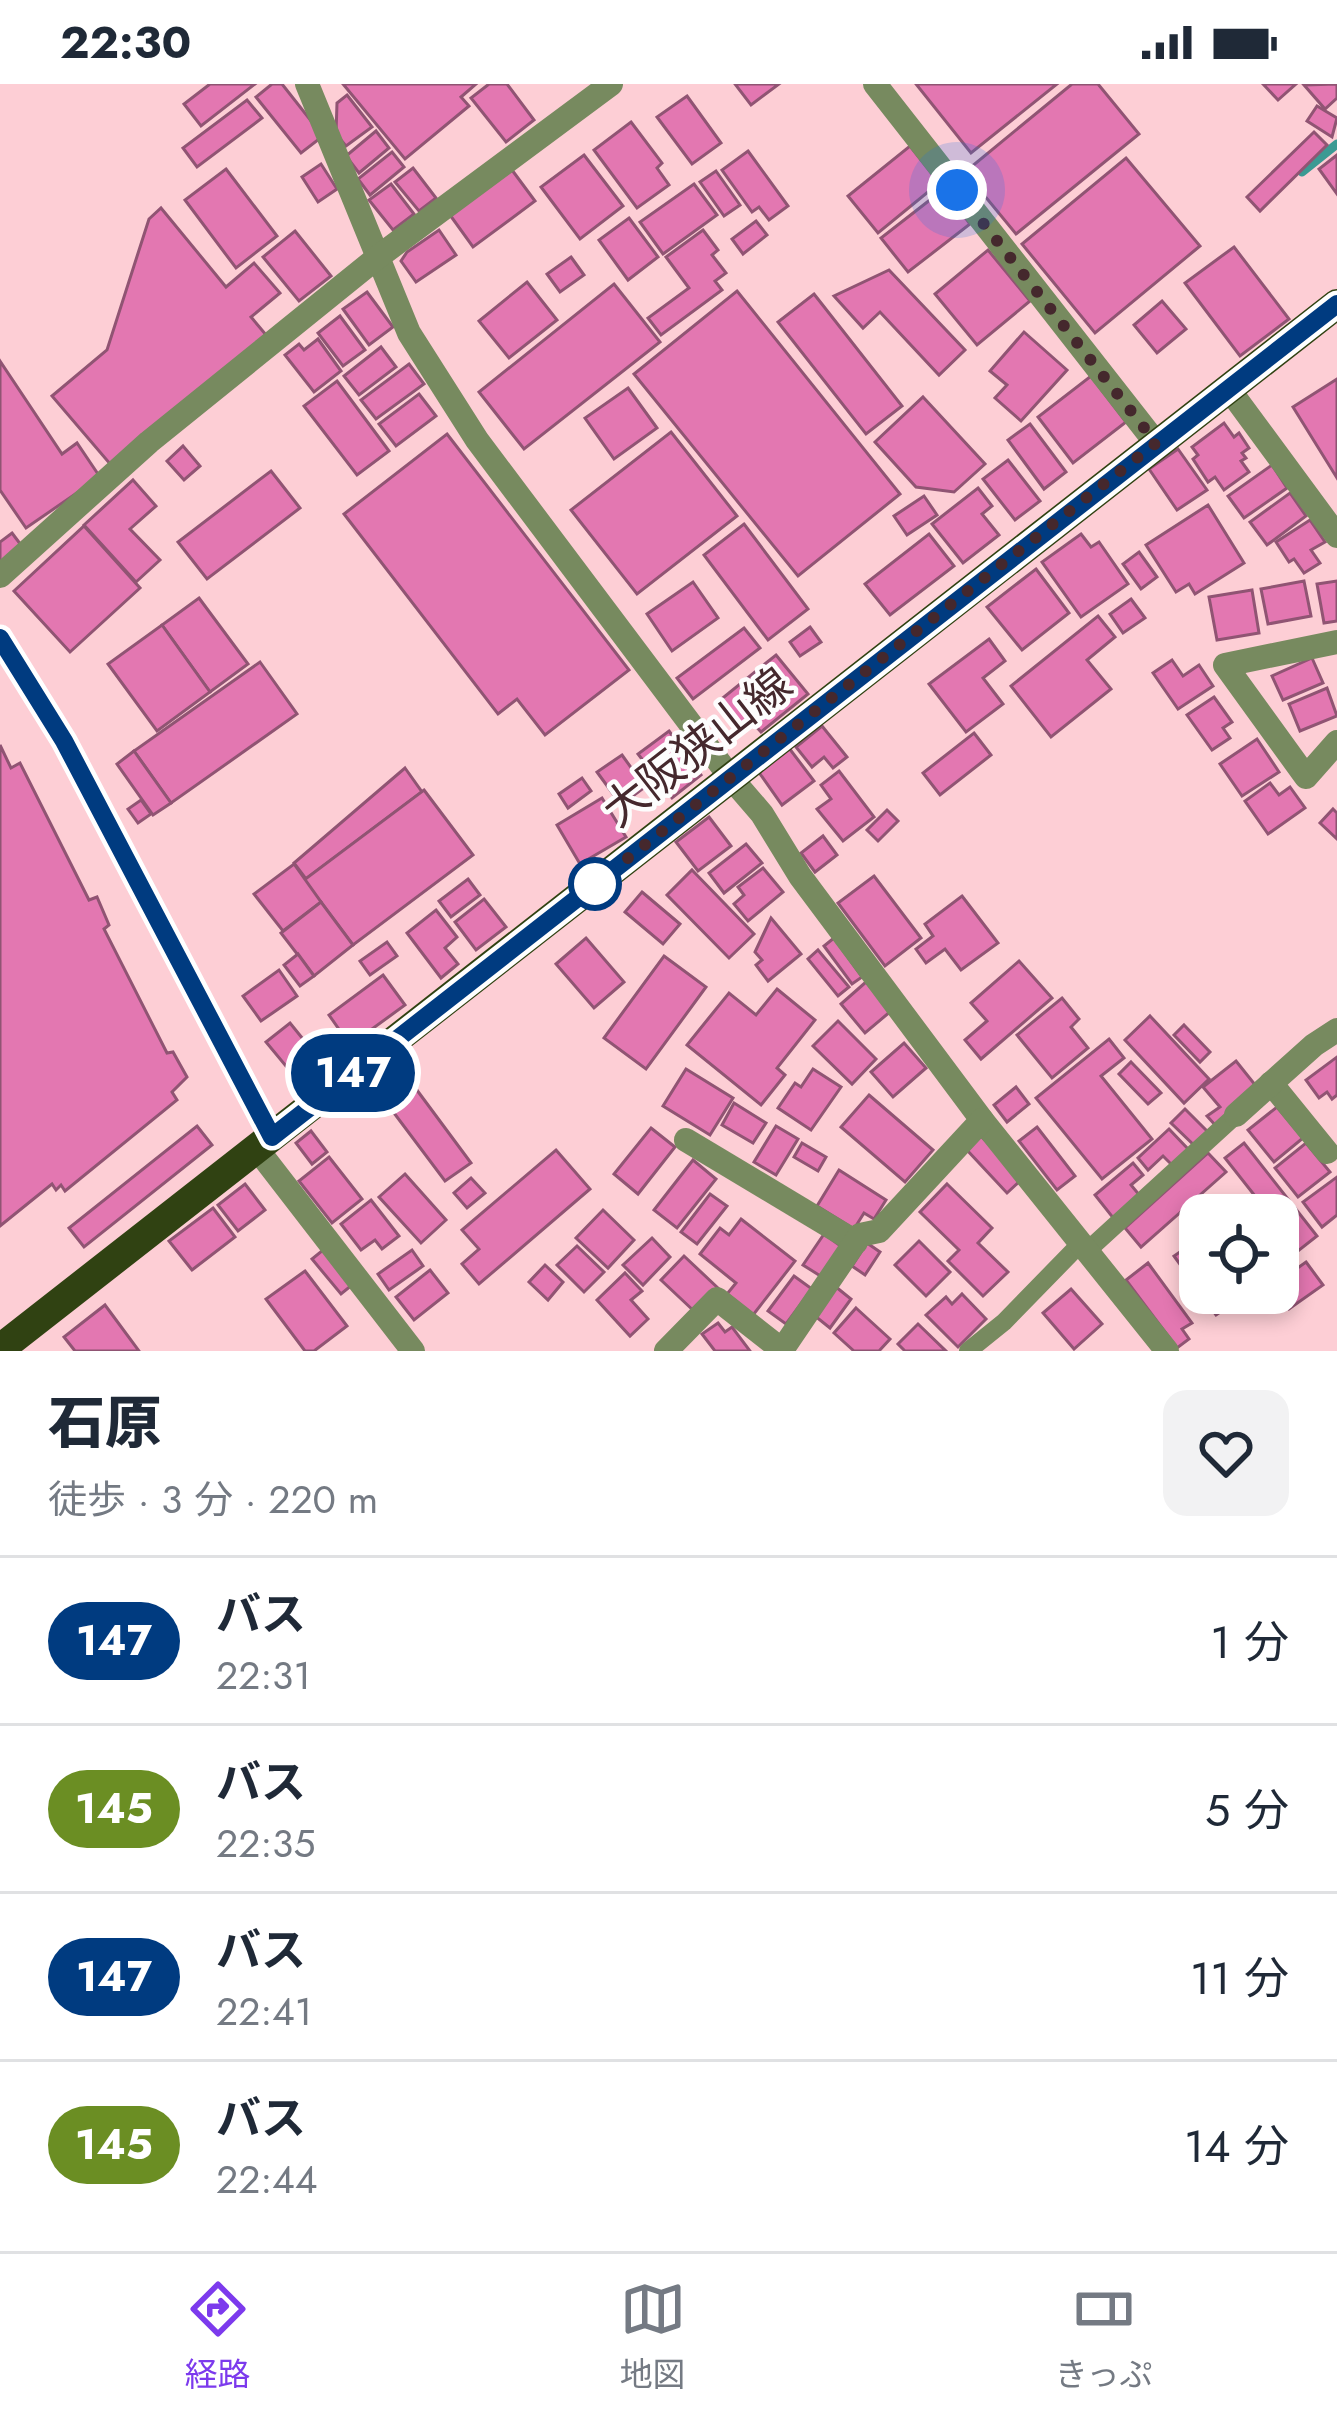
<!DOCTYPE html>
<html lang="ja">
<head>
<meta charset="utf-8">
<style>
	:root { --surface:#fff; --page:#f2f2f3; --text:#1f2937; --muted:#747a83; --line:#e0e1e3; --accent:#7c3aed }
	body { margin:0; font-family:Jost,"Noto Sans JP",sans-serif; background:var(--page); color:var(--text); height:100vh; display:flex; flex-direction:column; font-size:45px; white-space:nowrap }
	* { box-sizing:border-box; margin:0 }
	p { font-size:39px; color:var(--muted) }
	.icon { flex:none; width:66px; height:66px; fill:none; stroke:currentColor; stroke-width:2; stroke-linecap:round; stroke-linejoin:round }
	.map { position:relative; height:1267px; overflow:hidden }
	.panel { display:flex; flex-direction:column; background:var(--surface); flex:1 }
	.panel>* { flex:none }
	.badge { padding:0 24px; border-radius:39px; font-size:42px; line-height:78px }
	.buttons { position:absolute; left:1179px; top:1110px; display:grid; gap:24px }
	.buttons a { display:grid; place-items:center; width:120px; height:120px; border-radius:24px; background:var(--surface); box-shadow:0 6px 18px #0003; font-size:60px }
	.you { position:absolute; width:60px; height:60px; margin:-30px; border:9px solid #fff; border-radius:50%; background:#1a73e8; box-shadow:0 0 0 18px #1a73e833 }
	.map>.badge { position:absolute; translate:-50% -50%; box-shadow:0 0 0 6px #fff }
	.round { display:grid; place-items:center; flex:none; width:126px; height:126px; border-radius:24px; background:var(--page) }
	.headline { display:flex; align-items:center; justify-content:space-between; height:204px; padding:0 48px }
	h1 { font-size:57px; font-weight:800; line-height:90px }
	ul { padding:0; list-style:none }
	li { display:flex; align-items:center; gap:36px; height:168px; padding:0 48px; border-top:3px solid var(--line) }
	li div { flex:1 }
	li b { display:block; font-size:45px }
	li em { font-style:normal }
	li .badge { min-width:132px; font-weight:700; text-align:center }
	.status { display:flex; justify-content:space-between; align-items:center; height:84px; padding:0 60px; background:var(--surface); direction:ltr }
	.status svg { height:33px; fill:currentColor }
	.tabs { display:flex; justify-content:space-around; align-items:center; height:168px; border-top:3px solid var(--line); background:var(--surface); font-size:33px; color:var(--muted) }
	.tabs a { display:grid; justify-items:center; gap:6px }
	.tabs .on { color:var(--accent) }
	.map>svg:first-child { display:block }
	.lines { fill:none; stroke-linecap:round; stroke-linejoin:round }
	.stream { stroke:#3b9a93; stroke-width:9 }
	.building { fill:#e377b1; stroke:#905473; stroke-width:3 }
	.lane { stroke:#778a5f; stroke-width:18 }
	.street { stroke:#778a5f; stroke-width:24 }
	.secondary { stroke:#48621d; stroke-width:24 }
	.primary { stroke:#304212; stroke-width:30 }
	.line-casing { stroke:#fff; stroke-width:27 }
	.line { stroke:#003b80; stroke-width:18 }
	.walk { stroke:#45282d; stroke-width:12; stroke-dasharray:0 21.6 }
	.stop-dot { fill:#fff; stroke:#003b80; stroke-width:6 }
	.labels { text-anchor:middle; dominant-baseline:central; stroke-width:9; stroke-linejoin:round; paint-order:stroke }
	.street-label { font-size:45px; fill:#45282d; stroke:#fdfdfd }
</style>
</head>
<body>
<div class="status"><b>22:30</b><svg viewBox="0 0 49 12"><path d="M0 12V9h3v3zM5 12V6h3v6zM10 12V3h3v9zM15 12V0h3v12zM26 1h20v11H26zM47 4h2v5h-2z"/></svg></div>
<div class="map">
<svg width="1337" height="1267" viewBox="0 0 1337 1267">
	<rect width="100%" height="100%" fill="#fdced5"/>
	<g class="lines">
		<polyline class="stream" points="1302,88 1337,60"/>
	</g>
	<g class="building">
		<polygon points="210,0 255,0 201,42 184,20"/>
		<polygon points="272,0 282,0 323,52 301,69 256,13"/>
		<polygon points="343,0 476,0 461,13 469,22 405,75"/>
		<polygon points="489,0 507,0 534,36 506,58 471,14"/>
		<polygon points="735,0 779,0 751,21"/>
		<polygon points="916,0 1057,0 971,69"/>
		<polygon points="1072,0 1098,0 1139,50 1016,150 965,88"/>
		<polygon points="1263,0 1296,0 1278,16"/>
		<polygon points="1337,0 1337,14 1325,25 1304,1"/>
		<polygon points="347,11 372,43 346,62 336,50 337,19"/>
		<polygon points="687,12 721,59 692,80 657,33"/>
		<polygon points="247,16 262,34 197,83 183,64"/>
		<polygon points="1317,22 1337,34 1332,53 1307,37"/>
		<polygon points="631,38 662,79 657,84 669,101 637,124 594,66"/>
		<polygon points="376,47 389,64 359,89 346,72"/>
		<polygon points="1314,48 1327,61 1260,127 1247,113"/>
		<polygon points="910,62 939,99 878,149 848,112"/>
		<polygon points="748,67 788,122 769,136 759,123 752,128 722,86"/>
		<polygon points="392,68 404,83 370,111 358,95"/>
		<polygon points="584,71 623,122 580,155 541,103"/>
		<polygon points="1337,71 1337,110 1319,85"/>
		<polygon points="1126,74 1200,162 1095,249 1022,160"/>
		<polygon points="321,80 337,105 318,118 302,93"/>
		<polygon points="413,84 436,114 419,127 395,98"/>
		<polygon points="226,85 277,152 236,184 185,116"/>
		<polygon points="512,86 535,117 473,163 450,131"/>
		<polygon points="716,87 740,121 724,132 700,98"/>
		<polygon points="391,100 414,130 393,146 369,116"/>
		<polygon points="694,100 717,131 663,170 640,138"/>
		<polygon points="944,105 970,140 908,188 881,154"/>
		<polygon points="161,124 226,203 254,179 280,209 251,233 267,252 111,381 52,312 107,266 149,135"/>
		<polygon points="629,134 658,173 628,196 599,156"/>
		<polygon points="756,137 767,151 743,170 732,155"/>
		<polygon points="439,146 456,171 416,198 401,177 407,168"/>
		<polygon points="703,146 718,166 712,171 726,189 715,197 722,206 661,251 648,234 689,204 666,173"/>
		<polygon points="295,147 331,192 299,217 263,173"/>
		<polygon points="1234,163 1289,235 1240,272 1185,199"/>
		<polygon points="988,166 1030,217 977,261 935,210"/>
		<polygon points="571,173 584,191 560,208 547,190"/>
		<polygon points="889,186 965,266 939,291 880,228 863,244 834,212"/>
		<polygon points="527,198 557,236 509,274 479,237"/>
		<polygon points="614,200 660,258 524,365 479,308"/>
		<polygon points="737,207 900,410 798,492 634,290"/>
		<polygon points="367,208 393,243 369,261 343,225"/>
		<polygon points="814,210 902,322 866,350 778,238"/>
		<polygon points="1162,217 1186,245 1157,269 1134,241"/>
		<polygon points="340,232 365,266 343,282 318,249"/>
		<polygon points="1024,248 1067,286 1021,337 995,314 1007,301 990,287"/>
		<polygon points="318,255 341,287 314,308 285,271 299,260 304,266"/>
		<polygon points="381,263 396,283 359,311 344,292"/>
		<polygon points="0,277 62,370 77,359 100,393 26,444 0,406"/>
		<polygon points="409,280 424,300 376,335 361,316"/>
		<polygon points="1091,292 1126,338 1073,379 1038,333"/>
		<polygon points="1337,295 1337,394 1293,323"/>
		<polygon points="337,297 389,367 357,391 304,322"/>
		<polygon points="628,304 657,344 614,375 585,334"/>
		<polygon points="419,310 436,332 396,362 379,340"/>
		<polygon points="923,313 985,380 954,408 916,403 875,358"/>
		<polygon points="1224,339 1234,353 1239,349 1249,364 1242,369 1246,374 1241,377 1249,388 1224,406 1215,393 1208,398 1193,375 1198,371 1192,363"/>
		<polygon points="1030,340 1066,388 1044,405 1008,356"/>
		<polygon points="671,348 737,432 637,510 571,426"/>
		<polygon points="447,350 629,586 545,651 517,615 498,630 344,430"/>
		<polygon points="183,362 200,382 184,396 167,377"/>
		<polygon points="1178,365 1207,406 1177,426 1149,385"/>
		<polygon points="1008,376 1040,417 1015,436 983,395"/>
		<polygon points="1272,381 1287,404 1244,434 1228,412"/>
		<polygon points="271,387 300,424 207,495 178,458"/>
		<polygon points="133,396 156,422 130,445 160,476 136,498 84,441"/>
		<polygon points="978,404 992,422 982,430 999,451 963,479 932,440"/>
		<polygon points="1290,409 1306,432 1267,461 1250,438"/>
		<polygon points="924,412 937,431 907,451 894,432"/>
		<polygon points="1208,421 1244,479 1195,510 1189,500 1176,508 1146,461"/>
		<polygon points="1310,436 1325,458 1311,466 1320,479 1304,489 1294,475 1289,478 1276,458"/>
		<polygon points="744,440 808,525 768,556 704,471"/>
		<polygon points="84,442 140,504 70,568 14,507"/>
		<polygon points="12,449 24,465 0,482 0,458"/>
		<polygon points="929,450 954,482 890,531 865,500"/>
		<polygon points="1081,450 1091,463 1099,458 1128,500 1081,533 1042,478"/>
		<polygon points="1139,468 1157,493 1141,505 1123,480"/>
		<polygon points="1036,485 1069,529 1022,566 987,523"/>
		<polygon points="1304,497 1311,532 1268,540 1261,505"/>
		<polygon points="1337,497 1337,537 1324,539 1317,500"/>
		<polygon points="693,498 718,534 672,567 647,530"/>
		<polygon points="1252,506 1259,549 1217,556 1209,513"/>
		<polygon points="199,514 248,580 210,608 162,541"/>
		<polygon points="1131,515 1145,534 1123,549 1110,530"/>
		<polygon points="1098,532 1115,553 1087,576 1111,605 1051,653 1011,602"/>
		<polygon points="162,541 210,608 157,647 108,580"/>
		<polygon points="810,543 821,558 800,572 790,558"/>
		<polygon points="744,544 760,564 693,615 677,594"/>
		<polygon points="989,555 1005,577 983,594 1003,620 966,648 929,600"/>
		<polygon points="776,571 808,610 761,648 753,639 742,647 719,617"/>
		<polygon points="1312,574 1323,599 1283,616 1272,592"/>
		<polygon points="1172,576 1183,592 1199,581 1213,602 1178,625 1153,589"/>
		<polygon points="260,578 297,630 171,719 134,667"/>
		<polygon points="1327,604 1337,632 1300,647 1289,620"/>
		<polygon points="1214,613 1232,638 1223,644 1230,654 1212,666 1187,631"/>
		<polygon points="822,642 847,673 833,684 824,673 812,683 796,663"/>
		<polygon points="669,647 701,691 672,714 638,670"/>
		<polygon points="974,649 991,671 940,711 923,689"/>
		<polygon points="1257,655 1279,688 1242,712 1220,680"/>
		<polygon points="0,661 11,684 20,679 89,816 97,813 109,841 104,845 167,969 173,968 187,993 172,1008 177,1016 65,1107 61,1101 56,1106 52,1100 0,1142"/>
		<polygon points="789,664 814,697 782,721 758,687"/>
		<polygon points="134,667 171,719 153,731 117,680"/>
		<polygon points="622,671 645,703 621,721 597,688"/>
		<polygon points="405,684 422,708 306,795 294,779"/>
		<polygon points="839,687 874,733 843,757 817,725 831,715 821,701"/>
		<polygon points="582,694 591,707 568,724 559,710"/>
		<polygon points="1270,699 1279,711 1290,703 1305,724 1268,750 1245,717"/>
		<polygon points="424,706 473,771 353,861 304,796"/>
		<polygon points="602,714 626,753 580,780 557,741"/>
		<polygon points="141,716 151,730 138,739 128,725"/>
		<polygon points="1333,725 1337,729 1337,755 1320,739"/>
		<polygon points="887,726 898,737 878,757 867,746"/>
		<polygon points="709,733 731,762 698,787 676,758"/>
		<polygon points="823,752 837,771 815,788 801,769"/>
		<polygon points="746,760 762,779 724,809 709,789"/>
		<polygon points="294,780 321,818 283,847 254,810"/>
		<polygon points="763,784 783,808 748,837 734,820 744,811 738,803"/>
		<polygon points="692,786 754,850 729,874 667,811"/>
		<polygon points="874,792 921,854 885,882 838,819"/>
		<polygon points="468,795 480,811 451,833 439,817"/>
		<polygon points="642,808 680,840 663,860 625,828"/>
		<polygon points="962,812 998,859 961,886 945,865 926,879 916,865 933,852 925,840"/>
		<polygon points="484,815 506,843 476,866 455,838"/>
		<polygon points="321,818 353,861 314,892 281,849"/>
		<polygon points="436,826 457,853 445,864 458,880 441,894 407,849"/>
		<polygon points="771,834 801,870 768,897 756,881 762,876 755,868"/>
		<polygon points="586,854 624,898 594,924 556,880"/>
		<polygon points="834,854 862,893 852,900 824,862"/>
		<polygon points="387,858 397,872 370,891 360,877"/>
		<polygon points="818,866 849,903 838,912 808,875"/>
		<polygon points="298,870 314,892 300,902 284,881"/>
		<polygon points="664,872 706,903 646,985 604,954"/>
		<polygon points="1019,877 1052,914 981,975 965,956 987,937 971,919"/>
		<polygon points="279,886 297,912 261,937 243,912"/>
		<polygon points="383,891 405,921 350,961 329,931"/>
		<polygon points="866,898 891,927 865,949 841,920"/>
		<polygon points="777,905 815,936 777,984 785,991 761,1021 687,961 729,909 756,931"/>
		<polygon points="1062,914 1079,935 1071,943 1088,964 1052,994 1017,951"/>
		<polygon points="1150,932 1209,995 1184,1019 1125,956"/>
		<polygon points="838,937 876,975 852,1000 813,962"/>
		<polygon points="290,939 324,981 300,999 266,958"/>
		<polygon points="1184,941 1210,968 1200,978 1174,951"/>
		<polygon points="1109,955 1124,974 1101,992 1152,1055 1102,1095 1036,1014"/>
		<polygon points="904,959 926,984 893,1013 871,988"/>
		<polygon points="1337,973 1337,1011 1332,1015 1327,1008 1319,1014 1306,996"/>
		<polygon points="1236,977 1260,1007 1216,1042 1207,1032 1220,1023 1203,1003"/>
		<polygon points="1131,978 1161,1009 1148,1020 1119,990"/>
		<polygon points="686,985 733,1014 710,1051 663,1022"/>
		<polygon points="813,985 841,1003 811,1046 778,1024 795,999 801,1003"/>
		<polygon points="405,990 471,1079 445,1097 379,1009"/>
		<polygon points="1016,1003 1029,1020 1007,1038 994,1021"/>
		<polygon points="869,1011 933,1066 905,1098 841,1043"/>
		<polygon points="734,1019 766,1039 753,1059 722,1041"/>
		<polygon points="1277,1023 1303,1054 1274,1078 1248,1046"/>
		<polygon points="1185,1025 1209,1049 1196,1063 1171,1039"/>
		<polygon points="197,1042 212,1061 84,1163 69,1144"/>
		<polygon points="776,1042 798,1055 776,1091 754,1078"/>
		<polygon points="1037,1043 1075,1092 1057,1106 1019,1057"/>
		<polygon points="651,1044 675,1063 638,1110 614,1090"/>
		<polygon points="1169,1045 1189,1066 1173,1082 1163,1072 1148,1086 1138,1074"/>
		<polygon points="311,1047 327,1068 312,1080 296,1059"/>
		<polygon points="980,1051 1022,1095 1007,1109 966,1065"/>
		<polygon points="802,1059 826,1073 818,1087 794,1073"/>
		<polygon points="1244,1059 1317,1152 1298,1167 1278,1141 1278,1131 1270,1131 1225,1074"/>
		<polygon points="1306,1059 1330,1088 1298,1113 1275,1084"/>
		<polygon points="556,1066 590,1105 479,1200 462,1180 479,1165 462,1146"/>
		<polygon points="1208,1069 1226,1088 1141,1163 1125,1144"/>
		<polygon points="329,1073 362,1115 332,1139 299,1097"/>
		<polygon points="693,1076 716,1095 677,1144 654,1126"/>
		<polygon points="1133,1079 1143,1091 1131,1101 1141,1113 1114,1135 1095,1111"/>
		<polygon points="839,1086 886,1116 874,1135 864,1129 854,1145 817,1122"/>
		<polygon points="405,1090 446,1136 421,1159 379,1113"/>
		<polygon points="1337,1093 1337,1131 1322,1143 1303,1118"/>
		<polygon points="471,1094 485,1109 467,1124 454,1109"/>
		<polygon points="245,1100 265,1126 238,1147 218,1121"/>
		<polygon points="947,1100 992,1144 978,1159 1008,1188 983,1212 948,1177 959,1166 920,1128"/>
		<polygon points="710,1110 727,1122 697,1160 681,1148"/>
		<polygon points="371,1116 399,1152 382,1165 375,1156 361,1166 341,1140"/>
		<polygon points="213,1124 235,1153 192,1186 169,1157"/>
		<polygon points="603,1126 634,1156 608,1184 576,1154"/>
		<polygon points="741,1135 795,1177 753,1231 727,1210 736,1199 700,1170 720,1144 729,1151"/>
		<polygon points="824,1150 842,1163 822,1193 803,1181"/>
		<polygon points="652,1154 670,1173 643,1201 623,1181"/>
		<polygon points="1200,1154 1200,1208 1174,1172"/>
		<polygon points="919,1157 950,1188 926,1212 895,1181"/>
		<polygon points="867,1159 880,1168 865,1191 852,1182"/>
		<polygon points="577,1162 604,1188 584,1208 557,1181"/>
		<polygon points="323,1166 352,1201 341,1210 312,1175"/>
		<polygon points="412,1166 423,1182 389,1206 378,1190"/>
		<polygon points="684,1172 719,1205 696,1229 661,1196"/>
		<polygon points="1306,1178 1323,1201 1289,1225 1278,1209 1278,1198"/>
		<polygon points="1148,1179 1192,1239 1182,1245 1189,1255 1177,1264 1126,1196"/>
		<polygon points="545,1181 563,1198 548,1216 529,1198"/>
		<polygon points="430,1186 448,1209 414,1236 396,1213"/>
		<polygon points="305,1187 347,1242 314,1267 305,1267 266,1215"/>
		<polygon points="625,1189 642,1207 631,1216 648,1235 630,1252 597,1216"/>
		<polygon points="794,1192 812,1205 786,1240 768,1227"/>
		<polygon points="836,1203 851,1215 830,1244 815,1232"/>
		<polygon points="1071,1205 1102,1240 1074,1265 1043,1229"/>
		<polygon points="1200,1209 1248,1209 1216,1231"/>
		<polygon points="962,1210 986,1235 958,1263 926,1231 946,1213 952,1220"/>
		<polygon points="105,1221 139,1267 75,1267 64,1253"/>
		<polygon points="856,1224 890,1255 879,1267 854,1267 834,1249"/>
		<polygon points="718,1239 725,1248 732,1243 750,1267 715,1267 702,1250"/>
		<polygon points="918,1240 946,1267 905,1267 898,1260"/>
	</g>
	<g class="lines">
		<g class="lane">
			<polyline points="1087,1167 1236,1031"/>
			<polyline points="968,1267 1004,1238 1080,1160"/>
		</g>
		<g class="street">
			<polyline points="307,0 409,249 477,356 731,694 762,730 800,792 982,1036 1167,1267"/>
			<polyline points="875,0 1156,359"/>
			<polyline points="1228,304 1337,452"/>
			<polyline points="0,492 149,358 378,173 611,0"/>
			<polyline points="1337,558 1225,581 1306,693 1337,658"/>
			<polyline points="1271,999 1327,1068"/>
			<polyline points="1236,1031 1314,961 1337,946"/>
			<polyline points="686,1056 856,1158"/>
			<polyline points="257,1065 413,1267"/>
			<polyline points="666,1267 717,1215 782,1266 860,1151 879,1147 982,1036"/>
		</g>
		<polyline class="secondary" points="0,553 64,657 272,1053"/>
		<polyline class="primary" points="0,1265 1337,220"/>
	</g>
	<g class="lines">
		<g class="line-casing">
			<polyline id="line" points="0,554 64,657 272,1053 1337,220"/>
		</g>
		<use href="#line" class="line"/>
		<polyline class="walk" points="595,800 586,807 1156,359 957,106"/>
	</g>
	<circle class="stop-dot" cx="595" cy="800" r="24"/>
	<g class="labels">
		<g class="street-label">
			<text transform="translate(697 663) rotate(-38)">大阪狭山線</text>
		</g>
	</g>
</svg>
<div class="buttons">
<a><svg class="icon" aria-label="locate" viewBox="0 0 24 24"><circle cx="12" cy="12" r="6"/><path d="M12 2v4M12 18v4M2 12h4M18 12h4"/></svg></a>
</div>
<div class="you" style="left:957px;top:106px"></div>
<b class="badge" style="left:353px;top:989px;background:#003b80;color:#fff">147</b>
</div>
<section class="panel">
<div class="headline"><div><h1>石原</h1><p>徒歩 · 3 分 · 220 m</p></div><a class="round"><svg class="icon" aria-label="heart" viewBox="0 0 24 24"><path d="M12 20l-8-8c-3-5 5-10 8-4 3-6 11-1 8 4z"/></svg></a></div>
<ul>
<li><span class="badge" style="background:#003b80;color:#fff">147</span><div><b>バス</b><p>22:31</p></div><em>1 分</em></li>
<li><span class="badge" style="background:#6b8e23;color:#fff">145</span><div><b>バス</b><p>22:35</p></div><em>5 分</em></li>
<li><span class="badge" style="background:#003b80;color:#fff">147</span><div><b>バス</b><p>22:41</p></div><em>11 分</em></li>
<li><span class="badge" style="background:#6b8e23;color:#fff">145</span><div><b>バス</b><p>22:44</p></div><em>14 分</em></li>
</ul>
</section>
<nav class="tabs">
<a class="on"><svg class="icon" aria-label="directions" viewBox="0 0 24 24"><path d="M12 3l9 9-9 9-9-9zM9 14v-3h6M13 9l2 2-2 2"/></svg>経路</a>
<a><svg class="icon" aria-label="map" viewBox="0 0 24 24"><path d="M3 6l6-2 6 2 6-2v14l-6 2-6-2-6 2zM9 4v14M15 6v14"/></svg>地図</a>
<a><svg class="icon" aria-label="tickets" viewBox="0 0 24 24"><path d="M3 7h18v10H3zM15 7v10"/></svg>きっぷ</a>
</nav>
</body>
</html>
